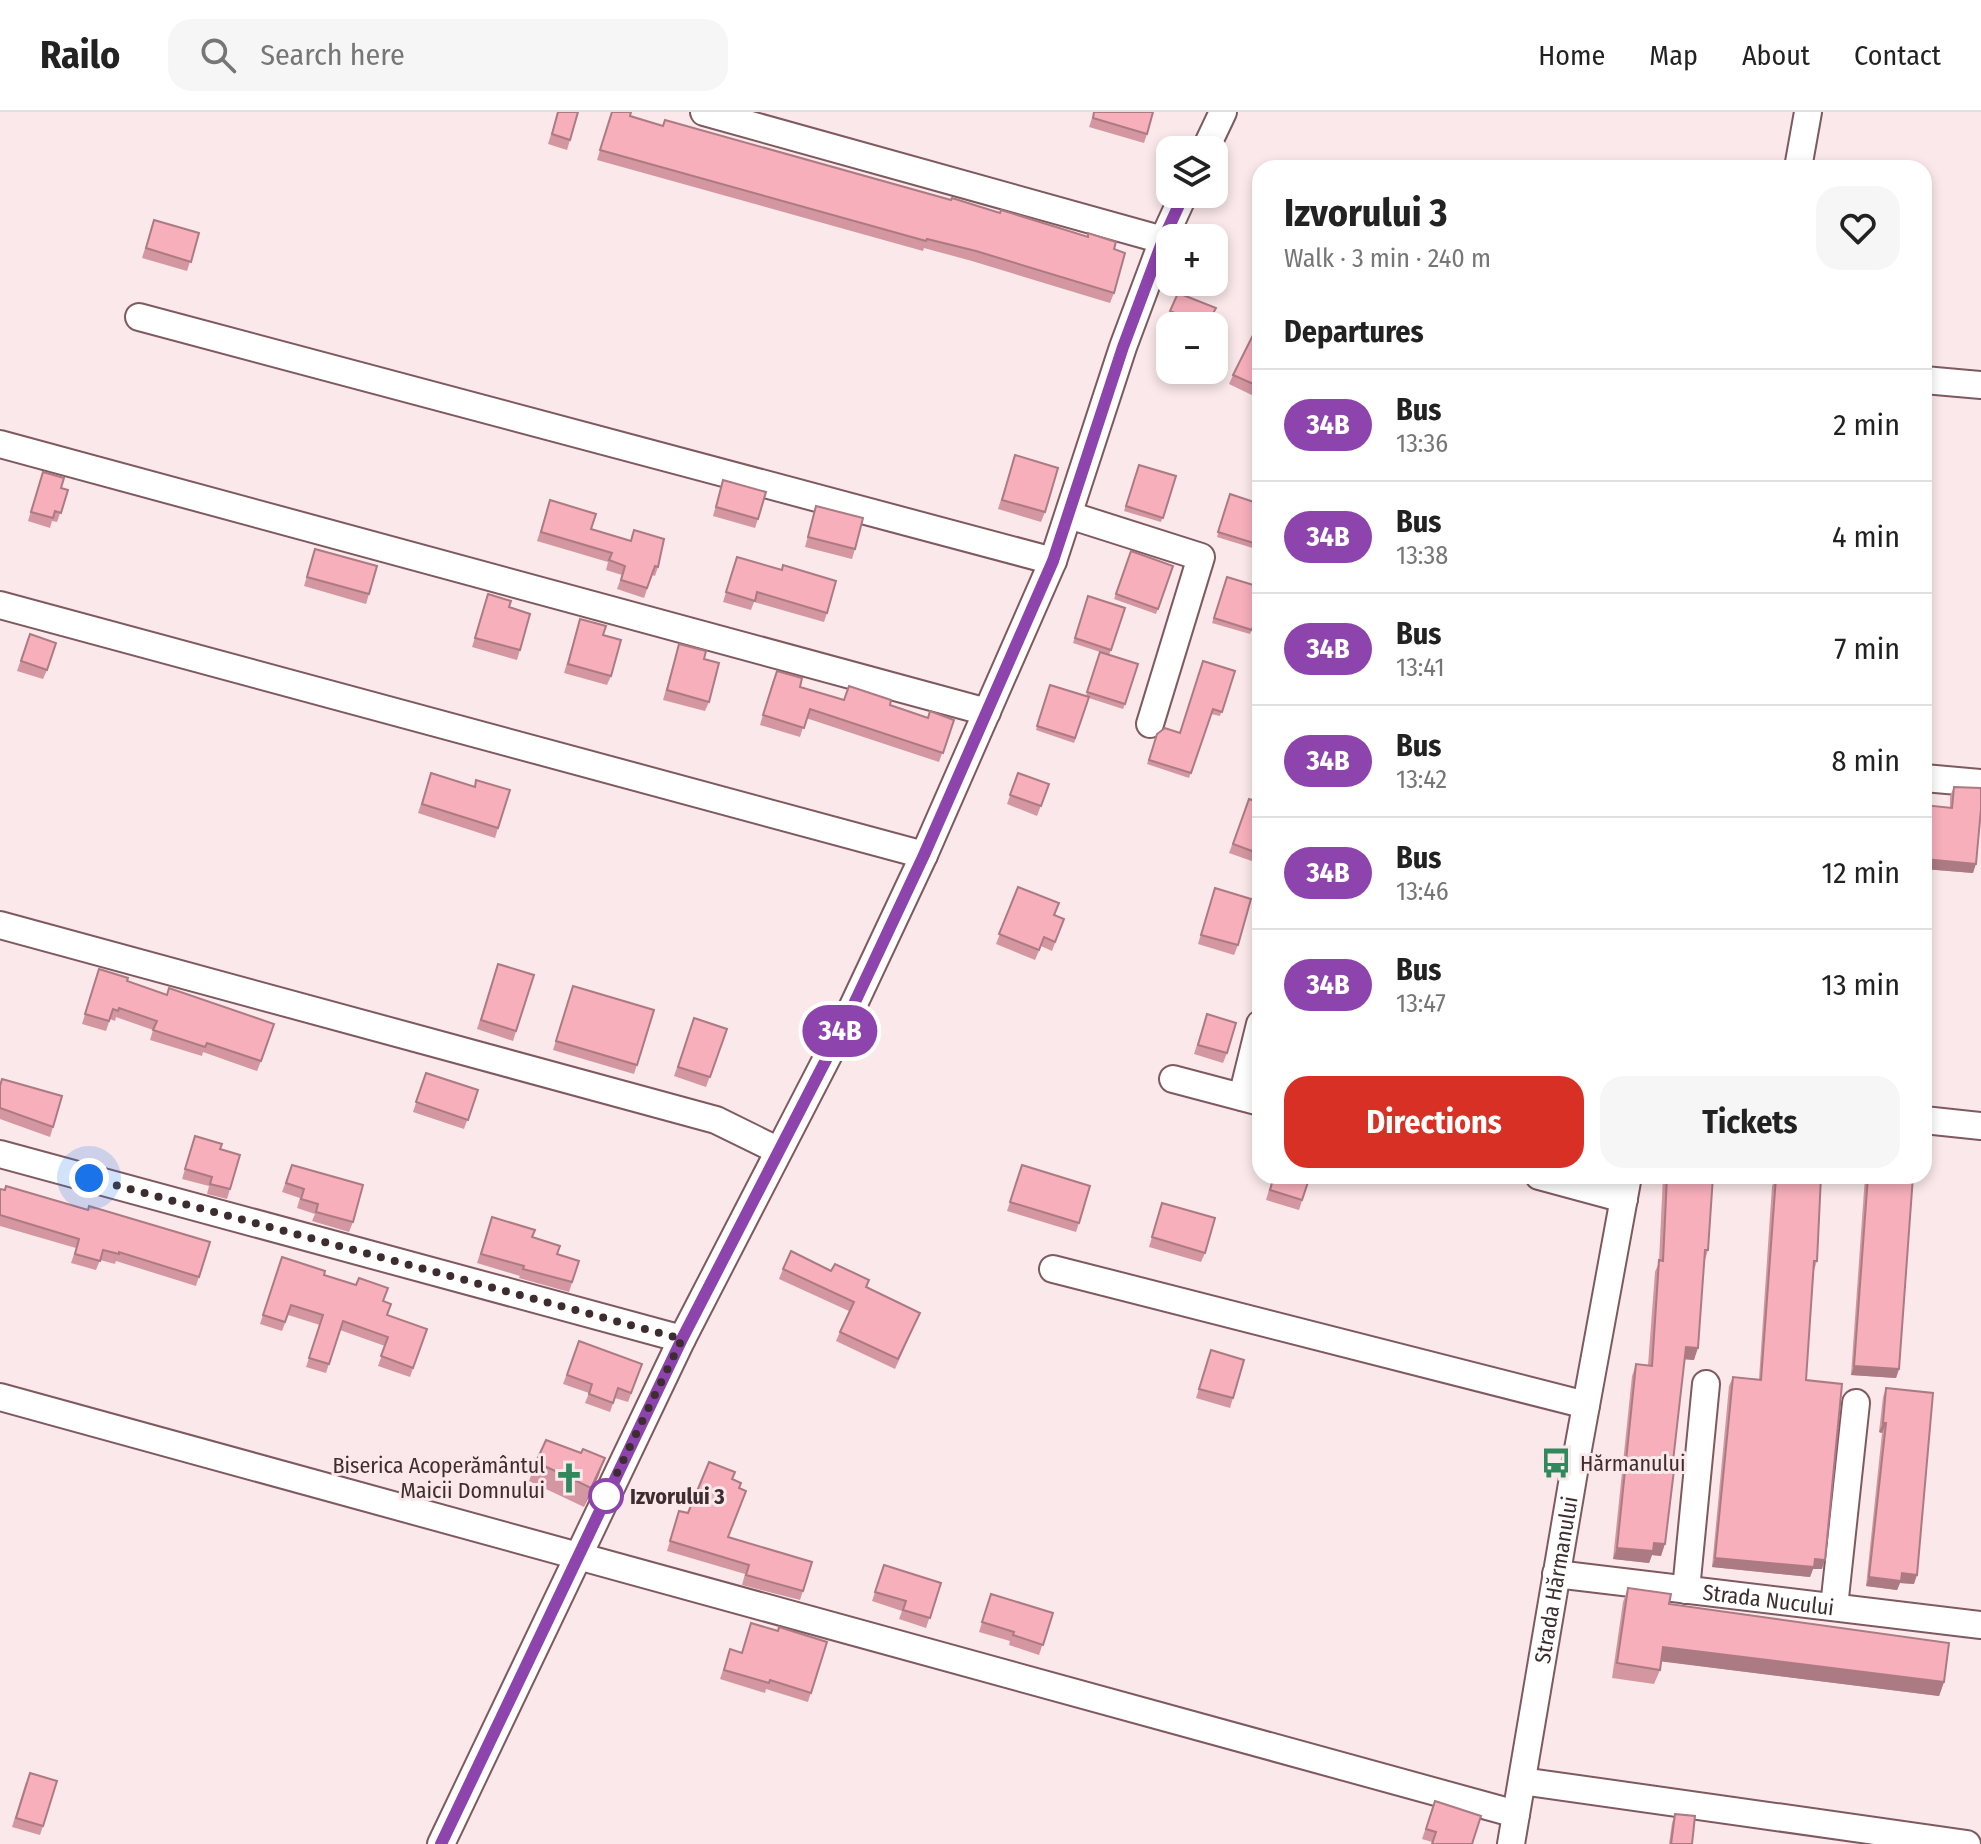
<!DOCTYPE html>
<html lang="en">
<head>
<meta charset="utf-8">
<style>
	:root { --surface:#fff; --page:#f6f6f6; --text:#222; --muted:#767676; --line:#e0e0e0; --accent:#d93025 }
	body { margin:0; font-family:"Fira Sans Condensed",sans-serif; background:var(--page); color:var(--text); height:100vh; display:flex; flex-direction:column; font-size:30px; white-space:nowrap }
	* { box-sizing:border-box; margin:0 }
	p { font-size:26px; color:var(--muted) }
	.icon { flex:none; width:44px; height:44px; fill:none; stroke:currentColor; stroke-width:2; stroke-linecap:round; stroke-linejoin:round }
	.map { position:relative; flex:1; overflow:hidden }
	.drawer { position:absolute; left:1252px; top:48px; width:680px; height:1024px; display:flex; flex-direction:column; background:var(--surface); border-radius:24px; box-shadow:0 4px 12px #0003 }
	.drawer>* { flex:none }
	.badge { padding:0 16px; border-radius:26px; font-size:28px; line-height:52px }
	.tools { position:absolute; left:1156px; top:24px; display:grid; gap:16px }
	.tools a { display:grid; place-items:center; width:72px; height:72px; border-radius:16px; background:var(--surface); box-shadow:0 4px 12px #0003; font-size:40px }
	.you { position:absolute; width:40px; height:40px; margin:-20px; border:6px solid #fff; border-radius:50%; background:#1a73e8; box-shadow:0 0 0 12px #1a73e833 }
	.map>.badge { position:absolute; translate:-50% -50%; box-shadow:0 0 0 4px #fff }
	h2 { padding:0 32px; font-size:30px; line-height:72px }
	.round { display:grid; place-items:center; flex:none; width:84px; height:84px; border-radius:24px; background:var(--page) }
	.summary { display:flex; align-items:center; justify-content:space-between; height:136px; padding:0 32px }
	h1 { font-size:38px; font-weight:700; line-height:60px }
	.action { display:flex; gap:16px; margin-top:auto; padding:16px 32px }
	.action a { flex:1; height:92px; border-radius:24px; background:var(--accent); color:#fff; font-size:32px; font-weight:700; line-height:92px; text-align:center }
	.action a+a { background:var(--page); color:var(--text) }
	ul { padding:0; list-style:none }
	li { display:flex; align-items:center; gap:24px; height:112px; padding:0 32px; border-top:2px solid var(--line) }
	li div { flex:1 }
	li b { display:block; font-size:30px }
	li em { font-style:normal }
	li .badge { min-width:88px; font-weight:700; text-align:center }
	header { display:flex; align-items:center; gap:48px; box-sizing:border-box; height:112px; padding:0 40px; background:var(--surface); border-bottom:2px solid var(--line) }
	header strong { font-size:38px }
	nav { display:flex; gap:44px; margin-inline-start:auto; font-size:28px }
	.search { width:560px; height:72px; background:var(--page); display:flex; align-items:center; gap:20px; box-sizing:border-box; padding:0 28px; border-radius:24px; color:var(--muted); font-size:30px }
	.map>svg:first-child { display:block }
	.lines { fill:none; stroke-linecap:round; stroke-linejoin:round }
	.street-casing { stroke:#7e595f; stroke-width:30 }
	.street { stroke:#fff; stroke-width:26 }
	.wall { fill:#d496a1 }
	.shaded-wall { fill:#ac7a83 }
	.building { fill:#f6afbb; stroke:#ac7a83; stroke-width:2 }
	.line-casing { stroke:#fff; stroke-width:18 }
	.line { stroke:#8e44ad; stroke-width:12 }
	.walk { stroke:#3e2d30; stroke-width:8; stroke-dasharray:0 14.4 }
	.stop-dot { fill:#fff; stroke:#8e44ad; stroke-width:4 }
	.labels { text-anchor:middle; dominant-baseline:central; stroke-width:6; stroke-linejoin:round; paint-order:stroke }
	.poi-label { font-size:22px; fill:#3e2d30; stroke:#fae8ea; text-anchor:start }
	.stop-label { font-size:22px; font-weight:bold; fill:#3e2d30; stroke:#fae8ea; text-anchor:start }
	.street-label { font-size:22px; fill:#3e2d30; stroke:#fae8ea }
</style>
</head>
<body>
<header>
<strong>Railo</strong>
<div class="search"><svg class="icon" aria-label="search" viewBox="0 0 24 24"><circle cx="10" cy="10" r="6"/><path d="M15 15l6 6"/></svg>Search here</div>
<nav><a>Home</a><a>Map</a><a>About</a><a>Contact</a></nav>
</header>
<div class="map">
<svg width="1981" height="1732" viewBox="0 0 1981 1732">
	<rect width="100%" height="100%" fill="#fae8ea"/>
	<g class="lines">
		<g class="street-casing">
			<g id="street">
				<polyline points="704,0 1163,128"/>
				<polyline points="1205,38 1223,0"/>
				<polyline points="1798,56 1808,0"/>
				<polyline points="139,205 1053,449"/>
				<polyline points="1924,268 1981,273"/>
				<polyline points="0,332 987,600"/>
				<polyline points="1069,403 1201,445 1150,612"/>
				<polyline points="0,493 924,743"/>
				<polyline points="1924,666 1981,671"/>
				<polyline points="0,813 716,1008 777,1038"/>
				<polyline points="1173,967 1260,990"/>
				<polyline points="1242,985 1260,912"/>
				<polyline points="1924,1008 1981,1014"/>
				<polyline points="0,1042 682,1227"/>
				<polyline points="1539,1064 1624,1087"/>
				<polyline points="1053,1157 1586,1293"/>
				<polyline points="0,1285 1516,1702"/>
				<path id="s1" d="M1556,1462l425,51"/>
				<polyline points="1686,1478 1706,1272"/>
				<polyline points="1834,1495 1856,1291"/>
				<polyline points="1522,1669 1967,1732"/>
				<polyline points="441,1732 682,1227 846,909 924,743 1053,449 1123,235 1163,128 1184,82"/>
				<path id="s2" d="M1511,1732l65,-384 52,-284"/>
			</g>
		</g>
		<use href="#street" class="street"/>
	</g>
	<g class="wall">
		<polygon points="558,0 570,28 567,38 548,32"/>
		<polygon points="612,0 1114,137 1114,181 1110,191 972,149 924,136 923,139 597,48"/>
		<polygon points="1094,0 1147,22 1144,31 1089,15"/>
		<polygon points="154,108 199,121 187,159 142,146"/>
		<polygon points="1216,196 1208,214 1180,214 1167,209 1170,199"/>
		<polygon points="1260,221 1260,287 1229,272 1233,263"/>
		<polygon points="1015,343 1045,400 1041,410 998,397"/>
		<polygon points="1139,353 1176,364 1161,410 1124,399"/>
		<polygon points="723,368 758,407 755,416 713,404"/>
		<polygon points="40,369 68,378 57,410 52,409 50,416 28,409"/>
		<polygon points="1230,382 1260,392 1259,438 1217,425"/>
		<polygon points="816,394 855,437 852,447 805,435"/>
		<polygon points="547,398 591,417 658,455 655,464 652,463 644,486 617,477 622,463 606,458 608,450 537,429"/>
		<polygon points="315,437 369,482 366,492 304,474"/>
		<polygon points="1131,439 1173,454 1156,502 1114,487"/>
		<polygon points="734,454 782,458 827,501 824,510 754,490 751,498 723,490"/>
		<polygon points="1227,465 1252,518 1250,522 1212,511"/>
		<polygon points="488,482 509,495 520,538 517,548 472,535"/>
		<polygon points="1088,484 1111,538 1109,543 1125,592 1123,597 1089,586 1074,631 1036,618 1050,573 1086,584 1100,540 1073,531"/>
		<polygon points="580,507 603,523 611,564 607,573 564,561"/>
		<polygon points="30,522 47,558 43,567 17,559"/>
		<polygon points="679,532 704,547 709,590 705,599 663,588"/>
		<polygon points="1235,559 1220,604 1211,602 1189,666 1147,652 1157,622 1179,621"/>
		<polygon points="773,568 844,588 890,593 928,606 954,608 939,650 806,606 800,625 760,613"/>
		<polygon points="431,661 475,675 510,678 495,726 418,701"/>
		<polygon points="1018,661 1049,672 1037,704 1007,692"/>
		<polygon points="1954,675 1981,676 1981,707 1980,706 1973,761 1924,757 1924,693 1950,696 1950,684"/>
		<polygon points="1249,687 1260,691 1260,752 1229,741"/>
		<polygon points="1018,775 1054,803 1064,807 1052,839 1041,834 1035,848 996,832"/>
		<polygon points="1215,776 1238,833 1234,843 1198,832"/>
		<polygon points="498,852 534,863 513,929 477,917"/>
		<polygon points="99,857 127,869 261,949 257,959 203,940 202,944 150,928 153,918 116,905 115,909 110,907 106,919 82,912"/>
		<polygon points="570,883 654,898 634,962 553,938"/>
		<polygon points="1207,902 1227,941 1223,951 1194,942"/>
		<polygon points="694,906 727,917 706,975 674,964"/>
		<polygon points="426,961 478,978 464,1017 413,1000"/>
		<polygon points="0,972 53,1015 50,1025 0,1007"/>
		<polygon points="195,1024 220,1037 230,1077 227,1087 207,1082 209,1074 182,1067"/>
		<polygon points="292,1053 353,1110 349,1120 312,1109 315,1102 297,1096 300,1086 282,1080"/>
		<polygon points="1022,1053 1079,1111 1076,1120 1007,1099"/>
		<polygon points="1273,1064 1310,1064 1299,1098 1266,1088"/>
		<polygon points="1663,1064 1713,1064 1708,1138 1705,1148 1694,1248 1684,1247 1661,1444 1652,1443 1649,1451 1613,1447 1632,1264 1636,1252 1648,1253 1655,1160 1659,1150"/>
		<polygon points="1779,1064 1821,1064 1817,1149 1814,1158 1806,1268 1822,1457 1813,1457 1810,1465 1712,1455 1729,1274 1733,1265 1759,1267 1772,1074 1776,1065"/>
		<polygon points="1865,1064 1913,1064 1899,1257 1896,1266 1851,1263"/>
		<polygon points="0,1077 88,1098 210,1130 196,1174 116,1149 115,1152 100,1148 96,1158 71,1151 76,1136 0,1114"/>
		<polygon points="1162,1091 1205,1141 1201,1150 1149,1135"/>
		<polygon points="492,1105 532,1125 557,1142 579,1149 569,1180 519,1166 520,1164 477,1151"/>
		<polygon points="282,1145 384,1190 387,1203 427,1217 410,1265 378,1254 385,1234 340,1218 326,1261 306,1255 320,1213 288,1203 282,1219 260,1212"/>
		<polygon points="783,1157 867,1176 916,1210 895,1257 836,1229 849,1199 779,1167"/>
		<polygon points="579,1229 642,1252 628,1290 615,1286 610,1300 585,1291 589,1281 563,1272"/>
		<polygon points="1211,1238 1233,1286 1230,1296 1196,1286"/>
		<polygon points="1886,1276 1914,1472 1900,1471 1897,1478 1866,1474 1882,1321 1879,1320 1883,1285"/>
		<polygon points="581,1341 605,1346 598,1365 584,1395 529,1369 536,1350"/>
		<polygon points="732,1367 739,1376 728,1425 803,1479 800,1488 742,1473 745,1462 667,1439 679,1399 688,1401"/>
		<polygon points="884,1453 941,1471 926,1516 899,1507 902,1499 872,1489"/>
		<polygon points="1628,1476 1669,1492 1944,1570 1939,1584 1661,1549 1660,1558 1654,1572 1612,1566 1623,1490"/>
		<polygon points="991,1482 1053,1501 1039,1543 1009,1533 1010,1529 979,1520"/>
		<polygon points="778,1519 827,1530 808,1590 766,1577 765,1581 720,1567 730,1537 741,1541"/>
		<polygon points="26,1670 43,1714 40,1723 12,1715"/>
		<polygon points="1435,1689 1472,1732 1432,1730 1422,1727"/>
		<polygon points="1675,1702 1692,1732 1669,1732 1672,1711"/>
	</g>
	<g class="shaded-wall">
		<polygon points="1924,747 1976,752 1973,761 1924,757"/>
		<polygon points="1686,1235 1698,1236 1694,1248 1681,1247"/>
		<polygon points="1854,1254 1899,1257 1896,1266 1851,1263"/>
		<polygon points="1883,1311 1886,1311 1882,1321 1879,1320"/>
		<polygon points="605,1346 598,1365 584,1395 591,1376"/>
		<polygon points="1654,1431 1665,1432 1661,1444 1652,1443 1649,1451 1613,1447 1617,1436"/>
		<polygon points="1715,1446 1815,1447 1825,1448 1822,1457 1813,1457 1810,1465 1712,1455"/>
		<polygon points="1902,1461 1917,1463 1914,1472 1900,1471 1897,1478 1866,1474 1869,1465"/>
		<polygon points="1663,1535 1944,1570 1939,1584 1658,1549"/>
	</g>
	<g class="building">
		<polygon points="558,0 578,0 570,28 552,22"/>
		<polygon points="612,0 631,0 630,4 663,14 665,8 951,88 952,86 1000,101 1001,98 1088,125 1088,121 1116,130 1114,137 1125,141 1114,181 976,139 927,127 926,129 600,38"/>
		<polygon points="1094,0 1153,0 1147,22 1093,6"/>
		<polygon points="154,108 199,121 191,150 146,136"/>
		<polygon points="1178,181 1216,196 1206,214 1170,199"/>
		<polygon points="1255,219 1260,221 1260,275 1233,263"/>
		<polygon points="1015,343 1058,356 1045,400 1002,388"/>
		<polygon points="1139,353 1176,364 1163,406 1126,394"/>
		<polygon points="43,360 64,366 61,376 68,378 61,401 55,399 53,406 31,400"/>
		<polygon points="723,368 766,380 758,407 716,395"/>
		<polygon points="1230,382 1260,392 1260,433 1218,420"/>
		<polygon points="550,388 596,402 591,417 631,429 634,418 664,427 658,455 655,454 647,476 621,468 625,454 609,448 612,441 541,420"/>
		<polygon points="816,394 863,406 855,437 808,425"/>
		<polygon points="315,437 377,454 369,482 307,465"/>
		<polygon points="1131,439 1173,454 1158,497 1116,482"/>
		<polygon points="737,445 782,458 783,453 836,469 827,501 757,480 755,489 726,480"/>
		<polygon points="1227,465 1260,475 1260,490 1252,518 1214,506"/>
		<polygon points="488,482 511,489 509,495 530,502 520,538 475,526"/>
		<polygon points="1088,484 1125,496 1111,538 1075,526"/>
		<polygon points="580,507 606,514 603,523 621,528 611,564 568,552"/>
		<polygon points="30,522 56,531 47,558 21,549"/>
		<polygon points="679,532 706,539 704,547 719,551 709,590 667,578"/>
		<polygon points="1100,540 1138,552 1125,592 1087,580"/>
		<polygon points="1203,549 1235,559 1222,600 1213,597 1191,661 1149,648 1157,622 1165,616 1180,621"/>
		<polygon points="777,559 802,566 800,575 844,588 849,574 891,588 890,593 928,606 930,599 954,608 943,641 810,597 804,616 763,603"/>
		<polygon points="1050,573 1089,585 1075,626 1037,614"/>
		<polygon points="431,661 475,675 476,668 510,678 498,716 422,692"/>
		<polygon points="1018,661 1049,672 1041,694 1010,683"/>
		<polygon points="1954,675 1981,676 1981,697 1976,752 1924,747 1924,693 1952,696"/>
		<polygon points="1249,687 1260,691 1260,742 1233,732"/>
		<polygon points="1018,775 1059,791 1054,803 1064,807 1055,830 1044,825 1039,838 999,822"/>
		<polygon points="1215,776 1251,787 1238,833 1201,823"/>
		<polygon points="498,852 534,863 516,919 481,908"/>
		<polygon points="99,857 128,866 127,869 167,883 169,876 274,912 261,949 207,931 205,935 153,918 157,909 119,896 118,899 113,897 109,909 85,902"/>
		<polygon points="573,874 654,898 637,953 556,929"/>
		<polygon points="1207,902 1236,911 1227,941 1198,933"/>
		<polygon points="694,906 727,917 710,965 678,955"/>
		<polygon points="426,961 478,978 468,1008 416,990"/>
		<polygon points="2,967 62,984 53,1015 0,996 0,974"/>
		<polygon points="195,1024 222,1032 220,1037 240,1043 230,1077 210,1072 212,1065 185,1057"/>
		<polygon points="292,1053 363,1073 353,1110 316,1100 318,1092 301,1087 304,1077 286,1071"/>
		<polygon points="1022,1053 1090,1074 1079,1111 1010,1090"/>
		<polygon points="1274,1064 1310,1064 1302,1088 1270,1078"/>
		<polygon points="1667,1064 1713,1064 1708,1138 1705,1138 1698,1236 1686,1235 1672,1358 1674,1358 1665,1432 1654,1431 1653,1439 1617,1436 1636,1252 1652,1254 1659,1148 1663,1149"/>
		<polygon points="1781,1064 1821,1064 1817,1149 1814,1149 1806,1268 1842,1272 1825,1448 1815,1447 1814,1455 1715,1446 1733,1265 1761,1268 1776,1065 1781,1065"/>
		<polygon points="1868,1064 1913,1064 1899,1257 1854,1254"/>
		<polygon points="6,1074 88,1098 89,1094 210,1130 199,1165 119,1140 119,1142 103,1138 100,1149 75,1142 79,1127 0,1103 0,1077 5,1078"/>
		<polygon points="1162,1091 1215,1106 1205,1141 1152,1125"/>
		<polygon points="492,1105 535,1118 532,1125 560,1134 557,1142 579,1149 572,1170 523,1157 524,1154 481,1142"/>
		<polygon points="791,1139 831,1159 835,1152 869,1168 866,1175 920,1201 898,1247 840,1220 854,1190 783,1157"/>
		<polygon points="282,1145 325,1159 324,1163 356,1173 359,1166 388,1176 383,1189 391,1192 387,1203 427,1217 413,1256 381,1244 388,1225 343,1209 329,1252 309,1246 323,1203 291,1193 285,1210 263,1203"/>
		<polygon points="579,1229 642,1252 631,1281 618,1276 613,1291 589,1282 592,1272 567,1263"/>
		<polygon points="1211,1238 1244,1248 1233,1286 1199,1277"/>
		<polygon points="1886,1276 1933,1281 1917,1463 1902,1461 1901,1469 1869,1465 1886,1311 1883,1311"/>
		<polygon points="546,1328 581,1341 583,1337 605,1346 591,1376 536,1350"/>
		<polygon points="709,1350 735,1360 732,1367 741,1371 739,1376 746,1379 728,1425 812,1450 803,1479 746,1463 749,1453 670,1429 679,1399 688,1401"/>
		<polygon points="884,1453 941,1471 930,1506 903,1498 906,1489 875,1480"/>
		<polygon points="1628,1476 1671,1482 1669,1492 1949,1531 1944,1570 1663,1535 1660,1558 1617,1551"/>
		<polygon points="991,1482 1053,1501 1043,1533 1013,1523 1014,1520 982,1510"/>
		<polygon points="751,1511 778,1519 779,1515 827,1530 811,1581 770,1568 769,1571 724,1558 730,1537 742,1541"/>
		<polygon points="30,1661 57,1669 43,1714 16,1706"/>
		<polygon points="1435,1689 1481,1704 1472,1732 1432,1732 1436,1720 1426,1717"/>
		<polygon points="1675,1702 1695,1704 1692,1732 1671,1732"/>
	</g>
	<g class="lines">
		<g class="line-casing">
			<polyline id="line" points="441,1732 682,1227 846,909 924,743 1053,449 1123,235 1163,128 1184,82"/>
		</g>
		<use href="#line" class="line"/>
		<polyline class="walk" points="89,1066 682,1227 606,1384"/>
	</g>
	<defs>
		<g id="bus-bare" transform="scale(2.4)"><path d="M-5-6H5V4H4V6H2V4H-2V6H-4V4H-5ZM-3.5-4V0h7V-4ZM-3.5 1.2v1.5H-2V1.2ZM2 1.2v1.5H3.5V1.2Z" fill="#30885d" stroke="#fae8ea" stroke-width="2.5" paint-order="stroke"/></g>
		<g id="church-bare" transform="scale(2.4)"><path d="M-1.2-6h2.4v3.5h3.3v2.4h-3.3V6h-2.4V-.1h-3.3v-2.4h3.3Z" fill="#30885d" stroke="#fae8ea" stroke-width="2.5" paint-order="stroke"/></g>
	</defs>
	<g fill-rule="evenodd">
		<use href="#bus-bare" x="1556" y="1351"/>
		<use href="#church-bare" x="569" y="1366"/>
	</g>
	<circle class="stop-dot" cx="606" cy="1384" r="16"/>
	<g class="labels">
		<g class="poi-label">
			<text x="1580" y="1351">Hărmanului</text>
			<text x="545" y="1353" text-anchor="end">Biserica Acoperământul<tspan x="545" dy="25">Maicii Domnului</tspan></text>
		</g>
		<g class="stop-label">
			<text x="630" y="1384">Izvorului 3</text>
		</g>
		<g class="street-label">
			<text stroke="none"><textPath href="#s2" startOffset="268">Strada Hărmanului</textPath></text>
			<text stroke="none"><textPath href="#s1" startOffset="214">Strada Nucului</textPath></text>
		</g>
	</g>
</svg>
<div class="tools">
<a><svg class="icon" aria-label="layers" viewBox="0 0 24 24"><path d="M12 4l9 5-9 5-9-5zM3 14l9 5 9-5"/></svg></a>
<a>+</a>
<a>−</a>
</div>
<div class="you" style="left:89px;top:1066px"></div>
<b class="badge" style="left:840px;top:919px;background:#8e44ad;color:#fff">34B</b>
<section class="drawer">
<div class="summary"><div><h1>Izvorului 3</h1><p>Walk · 3 min · 240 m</p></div><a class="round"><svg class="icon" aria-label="heart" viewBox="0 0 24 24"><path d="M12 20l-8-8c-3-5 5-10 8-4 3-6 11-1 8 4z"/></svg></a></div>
<h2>Departures</h2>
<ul>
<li><span class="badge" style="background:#8e44ad;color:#fff">34B</span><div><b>Bus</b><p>13:36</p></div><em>2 min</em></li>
<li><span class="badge" style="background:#8e44ad;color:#fff">34B</span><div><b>Bus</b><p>13:38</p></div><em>4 min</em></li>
<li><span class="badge" style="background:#8e44ad;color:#fff">34B</span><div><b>Bus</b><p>13:41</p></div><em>7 min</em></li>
<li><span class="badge" style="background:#8e44ad;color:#fff">34B</span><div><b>Bus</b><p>13:42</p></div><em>8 min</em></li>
<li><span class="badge" style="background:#8e44ad;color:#fff">34B</span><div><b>Bus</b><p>13:46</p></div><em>12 min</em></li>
<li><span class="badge" style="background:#8e44ad;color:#fff">34B</span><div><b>Bus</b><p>13:47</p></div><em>13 min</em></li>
</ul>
<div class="action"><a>Directions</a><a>Tickets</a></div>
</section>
</div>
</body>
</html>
